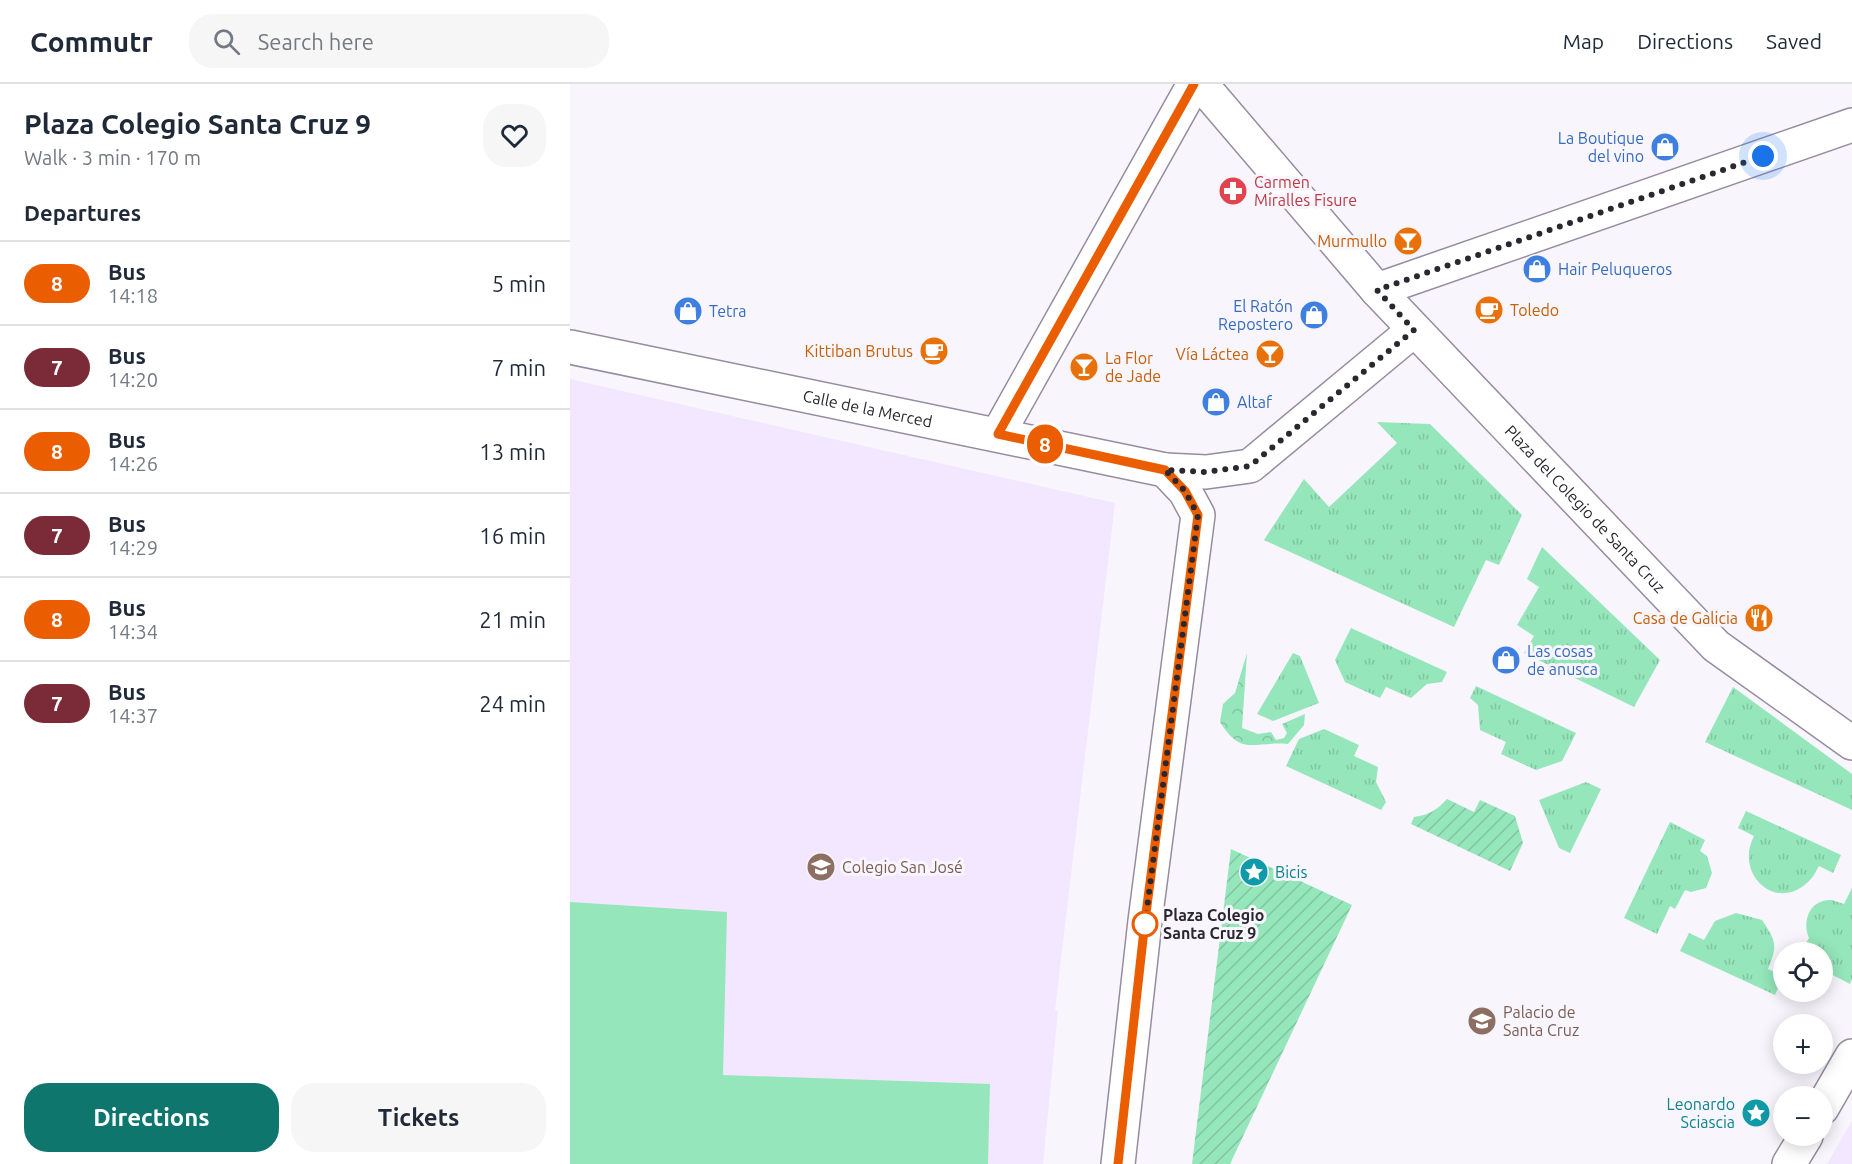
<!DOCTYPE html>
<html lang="en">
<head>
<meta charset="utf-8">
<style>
	:root { --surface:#fff; --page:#f6f6f7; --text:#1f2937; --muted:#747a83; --line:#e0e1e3; --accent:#0f766e }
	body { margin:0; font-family:Ubuntu,sans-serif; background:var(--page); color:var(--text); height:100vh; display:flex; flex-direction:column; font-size:22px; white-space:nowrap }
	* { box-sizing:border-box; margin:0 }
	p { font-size:20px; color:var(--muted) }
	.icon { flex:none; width:33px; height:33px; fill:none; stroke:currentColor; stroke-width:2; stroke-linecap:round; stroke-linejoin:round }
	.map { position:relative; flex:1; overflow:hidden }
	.details { display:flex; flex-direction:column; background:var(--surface); width:570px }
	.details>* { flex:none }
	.badge { padding:0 12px; border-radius:20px; font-size:21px; line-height:39px }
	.buttons { position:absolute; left:1203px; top:858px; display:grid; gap:12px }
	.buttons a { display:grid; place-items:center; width:60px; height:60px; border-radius:50%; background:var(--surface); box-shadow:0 3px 15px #0003; font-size:30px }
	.you { position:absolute; width:30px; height:30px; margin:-15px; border:4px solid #fff; border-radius:50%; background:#1a73e8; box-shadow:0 0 0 9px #1a73e833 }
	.map>.badge { position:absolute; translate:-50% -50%; box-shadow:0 0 0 3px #fff }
	h2 { padding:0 24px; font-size:22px; line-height:54px }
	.round { display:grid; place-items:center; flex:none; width:63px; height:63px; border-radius:24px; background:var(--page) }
	.summary { display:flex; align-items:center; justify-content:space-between; height:102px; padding:0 24px }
	h1 { font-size:28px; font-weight:700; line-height:45px }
	.primary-button { display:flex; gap:12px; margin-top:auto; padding:12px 24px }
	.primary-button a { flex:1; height:69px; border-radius:24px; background:var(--accent); color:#fff; font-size:24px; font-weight:700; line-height:69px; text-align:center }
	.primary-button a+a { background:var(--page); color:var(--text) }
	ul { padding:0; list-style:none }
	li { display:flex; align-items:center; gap:18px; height:84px; padding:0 24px; border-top:2px solid var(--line) }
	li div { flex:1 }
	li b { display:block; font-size:22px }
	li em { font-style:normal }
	li .badge { min-width:66px; font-weight:700; text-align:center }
	header { display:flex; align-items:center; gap:36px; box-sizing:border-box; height:84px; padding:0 30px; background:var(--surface); border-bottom:2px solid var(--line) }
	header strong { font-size:28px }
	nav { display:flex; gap:33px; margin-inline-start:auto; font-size:21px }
	.search { width:420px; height:54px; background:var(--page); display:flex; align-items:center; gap:15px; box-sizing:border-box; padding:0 21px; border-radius:24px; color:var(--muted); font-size:22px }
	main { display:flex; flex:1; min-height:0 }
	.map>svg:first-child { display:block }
	.built { fill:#f2e7fe }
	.grass { fill:url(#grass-tufts) }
	.forest { fill:url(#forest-crowns) }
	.garden { fill:url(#garden-furrows) }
	.pitch { fill:#95e6ba }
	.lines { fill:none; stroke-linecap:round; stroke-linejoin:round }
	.street-casing { stroke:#958c9f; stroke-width:36 }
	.secondary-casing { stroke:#958c9f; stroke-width:36 }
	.street { stroke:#fff; stroke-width:33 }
	.secondary { stroke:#fff; stroke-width:33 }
	.line-casing { stroke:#fff; stroke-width:14 }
	.line { stroke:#ea5d00; stroke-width:9 }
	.walk { stroke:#2b272f; stroke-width:6; stroke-dasharray:0 10.8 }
	.stop-dot { fill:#fff; stroke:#ea5d00; stroke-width:3 }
	.labels { text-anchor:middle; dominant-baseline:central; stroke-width:6; stroke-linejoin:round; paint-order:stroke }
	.shop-label { font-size:16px; fill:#366cbe; stroke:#f9f5fd; text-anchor:start }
	.health-label { font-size:16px; fill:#be3a42; stroke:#f9f5fd; text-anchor:start }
	.food-label { font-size:16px; fill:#c56008; stroke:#f9f5fd; text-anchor:end }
	.street-label { font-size:16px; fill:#2b272f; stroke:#f9f5fd }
	.education-label { font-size:16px; fill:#785e54; stroke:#f9f5fd; text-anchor:start }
	.culture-label { font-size:16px; fill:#0d838f; stroke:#f9f5fd; text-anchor:start }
	.stop-label { font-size:16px; font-weight:bold; fill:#2b272f; stroke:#f9f5fd; text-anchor:start }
</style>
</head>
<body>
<header>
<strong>Commutr</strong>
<div class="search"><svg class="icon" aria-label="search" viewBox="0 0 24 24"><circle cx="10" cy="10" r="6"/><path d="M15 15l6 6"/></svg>Search here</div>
<nav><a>Map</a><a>Directions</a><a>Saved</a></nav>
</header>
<main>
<section class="details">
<div class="summary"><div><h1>Plaza Colegio Santa Cruz 9</h1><p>Walk · 3 min · 170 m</p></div><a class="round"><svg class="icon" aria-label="heart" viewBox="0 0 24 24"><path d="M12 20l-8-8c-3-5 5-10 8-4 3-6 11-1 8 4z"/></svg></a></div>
<h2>Departures</h2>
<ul>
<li><span class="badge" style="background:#ea5d00;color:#fff">8</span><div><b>Bus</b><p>14:18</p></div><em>5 min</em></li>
<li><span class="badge" style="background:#7a2b37;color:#fff">7</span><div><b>Bus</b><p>14:20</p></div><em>7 min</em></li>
<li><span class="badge" style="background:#ea5d00;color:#fff">8</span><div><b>Bus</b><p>14:26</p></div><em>13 min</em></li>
<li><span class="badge" style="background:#7a2b37;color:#fff">7</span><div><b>Bus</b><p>14:29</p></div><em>16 min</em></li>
<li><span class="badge" style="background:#ea5d00;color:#fff">8</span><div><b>Bus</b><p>14:34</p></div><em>21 min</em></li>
<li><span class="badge" style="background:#7a2b37;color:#fff">7</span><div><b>Bus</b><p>14:37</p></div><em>24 min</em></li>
</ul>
<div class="primary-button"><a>Directions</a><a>Tickets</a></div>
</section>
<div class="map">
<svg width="1282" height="1080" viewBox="0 0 1282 1080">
	<defs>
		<pattern id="grass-tufts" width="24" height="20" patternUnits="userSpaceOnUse" patternTransform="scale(1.5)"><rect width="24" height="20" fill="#95e6ba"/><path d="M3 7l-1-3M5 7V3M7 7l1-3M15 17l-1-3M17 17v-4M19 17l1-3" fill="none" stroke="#81c5a0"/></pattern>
		<pattern id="forest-crowns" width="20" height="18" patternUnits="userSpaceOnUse" patternTransform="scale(1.5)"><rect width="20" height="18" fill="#95e6ba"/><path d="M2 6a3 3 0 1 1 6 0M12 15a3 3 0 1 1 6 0" fill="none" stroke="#81c5a0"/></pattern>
		<pattern id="garden-furrows" width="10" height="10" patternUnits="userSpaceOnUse" patternTransform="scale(1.5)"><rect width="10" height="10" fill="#95e6ba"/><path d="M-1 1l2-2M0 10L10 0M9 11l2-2" fill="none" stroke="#81c5a0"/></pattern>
	</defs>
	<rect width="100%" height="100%" fill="#f9f5fd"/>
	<g class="built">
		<polygon points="0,295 545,419 485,926 488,927 473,1080 0,1080"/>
		<polygon points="1282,1037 1282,1080 1257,1080"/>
	</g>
	<g class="grass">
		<polygon points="807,338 860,340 952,431 929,481 916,476 884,543 694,456 734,395 759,423 827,359"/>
		<polygon points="972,463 1090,576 1064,623 954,569 964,552 947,541 969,503 957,495"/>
		<polygon points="781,544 877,588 872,598 857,600 841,614 816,603 810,614 775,598 765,576"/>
		<polygon points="723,569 730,572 749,619 703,637 687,630"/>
		<polygon points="906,602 1006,649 992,677 966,686 931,670 936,658 910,646 908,621 900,614"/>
		<polygon points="1163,603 1282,690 1282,726 1135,658"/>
		<polygon points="754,645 789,661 784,672 808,683 806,698 816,718 811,726 716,682 729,655"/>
		<polygon points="1016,698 1031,705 1000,769 989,764 969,716"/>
		<path d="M1176,727l95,44 -8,18 -14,-7c-3,5 -6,12 -11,16 -32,31 -74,-8 -54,-46l-16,-8z"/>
		<polygon points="1100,738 1135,756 1130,767 1137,772 1142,789 1136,804 1121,808 1115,806 1105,825 1100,822 1087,850 1054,834"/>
		<path d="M1282,804v91l-2,5 -27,-14 -1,-18h-21l8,-14c-7,-16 0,-38 21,-38 4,0 10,3 14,4z"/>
		<path d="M1166,829l26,7c14,21 16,25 6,49l15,7 -8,19 -95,-44 9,-18 15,7 11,-19z"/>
	</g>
	<path class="forest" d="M677,569l-5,75 16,6 13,-2 5,8 8,-2 3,-5 -5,-9 23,-10 -1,11 -16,19c-35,-3 -46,13 -68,-22l3,-18 12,-11z"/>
	<g class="garden">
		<path d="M877,715l27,13 6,-12 35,16 8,27 -13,28 -99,-47 3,-7c15,-2 23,-7 33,-18z"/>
		<polygon points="661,765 782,821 660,1080 622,1080"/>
	</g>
	<polygon class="pitch" points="0,818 157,828 153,991 420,1000 418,1080 0,1080"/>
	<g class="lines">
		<g class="street-casing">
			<g id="street">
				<path id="s1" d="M631,0l176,206 339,356 136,97"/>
				<polyline points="807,206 1282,41"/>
				<polyline points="595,386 636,388 680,382 844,246"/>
				<polyline points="1252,1024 1282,972"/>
				<polyline points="1219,1080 1236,1052"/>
			</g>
		</g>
		<g class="secondary-casing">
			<g id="secondary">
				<path id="s2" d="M0,263l595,123 20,21 13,24 -53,406 -27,243"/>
				<polyline points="428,350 624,0"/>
			</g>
		</g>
		<use href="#street" class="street"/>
		<use href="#secondary" class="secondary"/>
	</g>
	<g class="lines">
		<g class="line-casing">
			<polyline id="line" points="548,1080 575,837 628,431 615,407 595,386 428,350 624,0"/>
		</g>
		<use href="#line" class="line"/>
		<polyline class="walk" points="575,840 628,431 615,407 595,386 636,388 680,382 844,246 807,206 1193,72"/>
	</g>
	<defs>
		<g id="shop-disc" transform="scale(1.5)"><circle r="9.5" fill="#3f7fe0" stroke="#f9f5fd"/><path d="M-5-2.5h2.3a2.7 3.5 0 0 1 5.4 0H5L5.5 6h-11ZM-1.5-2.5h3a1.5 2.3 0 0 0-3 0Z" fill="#fff"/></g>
		<g id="pharmacy-disc" transform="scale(1.5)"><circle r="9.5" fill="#e0444e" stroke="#f9f5fd"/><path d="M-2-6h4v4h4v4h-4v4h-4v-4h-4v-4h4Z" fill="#fff"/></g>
		<g id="bar-disc" transform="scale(1.5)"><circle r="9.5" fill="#e8710a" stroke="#f9f5fd"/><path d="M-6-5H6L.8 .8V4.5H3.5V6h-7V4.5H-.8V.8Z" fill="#fff"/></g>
		<g id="cafe-disc" transform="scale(1.5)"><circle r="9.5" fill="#e8710a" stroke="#f9f5fd"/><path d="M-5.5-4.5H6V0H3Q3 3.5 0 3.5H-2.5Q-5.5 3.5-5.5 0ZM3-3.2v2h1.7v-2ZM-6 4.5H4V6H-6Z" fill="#fff"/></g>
		<g id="restaurant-disc" transform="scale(1.5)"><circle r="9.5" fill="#e8710a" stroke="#f9f5fd"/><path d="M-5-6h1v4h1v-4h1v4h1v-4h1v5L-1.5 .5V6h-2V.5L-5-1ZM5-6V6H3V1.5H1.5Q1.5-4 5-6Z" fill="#fff"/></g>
		<g id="school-disc" transform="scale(1.5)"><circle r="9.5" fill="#8d6e63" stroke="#f9f5fd"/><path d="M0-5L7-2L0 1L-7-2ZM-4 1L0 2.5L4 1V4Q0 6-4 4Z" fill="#fff"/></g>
		<g id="sight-disc" transform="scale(1.5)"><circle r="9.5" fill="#0f9aa8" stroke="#f9f5fd"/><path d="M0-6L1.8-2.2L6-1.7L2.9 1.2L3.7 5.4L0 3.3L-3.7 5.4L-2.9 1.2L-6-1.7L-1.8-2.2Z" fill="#fff"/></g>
		<g id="university-disc" transform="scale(1.5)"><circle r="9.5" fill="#8d6e63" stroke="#f9f5fd"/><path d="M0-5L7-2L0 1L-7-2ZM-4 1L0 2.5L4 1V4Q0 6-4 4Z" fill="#fff"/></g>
	</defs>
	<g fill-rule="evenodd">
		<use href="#shop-disc" x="1095" y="63"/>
		<use href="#pharmacy-disc" x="663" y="107"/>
		<use href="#bar-disc" x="838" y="157"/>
		<use href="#shop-disc" x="967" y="185"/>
		<use href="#cafe-disc" x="919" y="226"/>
		<use href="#shop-disc" x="118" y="227"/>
		<use href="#shop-disc" x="744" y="231"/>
		<use href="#cafe-disc" x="364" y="267"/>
		<use href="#bar-disc" x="700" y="270"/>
		<use href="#bar-disc" x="514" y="283"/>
		<use href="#shop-disc" x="646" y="318"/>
		<use href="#restaurant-disc" x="1189" y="534"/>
		<use href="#shop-disc" x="936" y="576"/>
		<use href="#school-disc" x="251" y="783"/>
		<use href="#sight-disc" x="684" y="788"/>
		<use href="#university-disc" x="912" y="937"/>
		<use href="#sight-disc" x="1186" y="1029"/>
	</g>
	<circle class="stop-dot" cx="575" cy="840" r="12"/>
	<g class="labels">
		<g class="shop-label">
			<text x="1074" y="54" text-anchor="end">La Boutique<tspan x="1074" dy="18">del vino</tspan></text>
			<text x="988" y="185">Hair Peluqueros</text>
			<text x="723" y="222" text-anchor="end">El Ratón<tspan x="723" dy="18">Repostero</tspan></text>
			<text x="139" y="227">Tetra</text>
			<text x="667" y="318">Altaf</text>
			<text x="957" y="567">Las cosas<tspan x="957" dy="18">de anusca</tspan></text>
		</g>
		<g class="health-label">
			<text x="684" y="98">Carmen<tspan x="684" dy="18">Miralles Fisure</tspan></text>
		</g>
		<g class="food-label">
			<text x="817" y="157">Murmullo</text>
			<text x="940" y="226" text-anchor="start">Toledo</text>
			<text x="343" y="267">Kittiban Brutus</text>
			<text x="679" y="270">Vía Láctea</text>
			<text x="535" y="274" text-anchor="start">La Flor<tspan x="535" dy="18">de Jade</tspan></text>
			<text x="1168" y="534">Casa de Galicia</text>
		</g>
		<g class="street-label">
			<text stroke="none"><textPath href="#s2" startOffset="304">Calle de la Merced</textPath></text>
			<text stroke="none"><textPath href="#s1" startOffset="573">Plaza del Colegio de Santa Cruz</textPath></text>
		</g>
		<g class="education-label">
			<text x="272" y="783">Colegio San José</text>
			<text x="933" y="928">Palacio de<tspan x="933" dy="18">Santa Cruz</tspan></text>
		</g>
		<g class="culture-label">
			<text x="705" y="788">Bicis</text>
			<text x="1165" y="1020" text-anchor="end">Leonardo<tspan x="1165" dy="18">Sciascia</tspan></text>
		</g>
		<g class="stop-label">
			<text x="593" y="831">Plaza Colegio<tspan x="593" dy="18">Santa Cruz 9</tspan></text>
		</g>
	</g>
</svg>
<div class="buttons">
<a><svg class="icon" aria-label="locate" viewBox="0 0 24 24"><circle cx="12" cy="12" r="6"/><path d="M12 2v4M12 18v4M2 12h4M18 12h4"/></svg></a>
<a>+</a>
<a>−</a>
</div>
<div class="you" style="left:1193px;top:72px"></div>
<b class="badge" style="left:475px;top:360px;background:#ea5d00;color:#fff">8</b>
</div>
</main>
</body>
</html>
